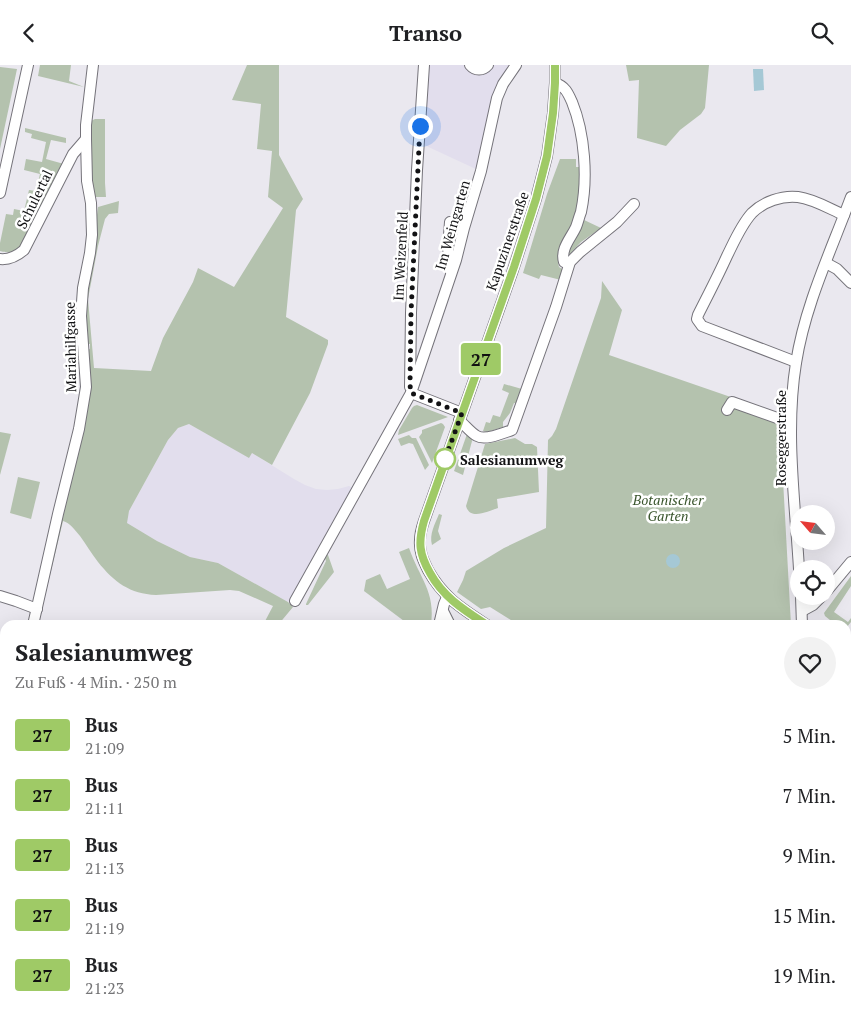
<!DOCTYPE html>
<html lang="de">
<head>
<meta charset="utf-8">
<style>
	:root { --surface:#fff; --page:#f2f2f2; --text:#202124; --muted:#757577 }
	body { margin:0; font-family:"PT Serif",serif; background:var(--page); color:var(--text); height:100vh; display:flex; flex-direction:column; font-size:19px; white-space:nowrap }
	* { box-sizing:border-box; margin:0 }
	p { font-size:16px; color:var(--muted) }
	.icon { flex:none; width:28px; height:28px; fill:none; stroke:currentColor; stroke-width:2; stroke-linecap:round; stroke-linejoin:round }
	.map { position:relative; flex:1; overflow:hidden }
	.sheet { position:absolute; left:0px; top:555px; width:851px; height:395px; display:flex; flex-direction:column; background:var(--surface); border-radius:15px 15px 0 0; box-shadow:0 5px 20px #0002 }
	.sheet>* { flex:none }
	.badge { padding:0 10px; border-radius:4px; font-size:18px; line-height:32px }
	.needle { width:32px; rotate:298deg }
	.controls { position:absolute; left:790px; top:440px; display:grid; gap:10px }
	.controls a { display:grid; place-items:center; width:45px; height:45px; border-radius:50%; background:var(--surface); box-shadow:0 5px 20px #0002; font-size:25px }
	.you { position:absolute; width:25px; height:25px; margin:-12px; border:4px solid #fff; border-radius:50%; background:#1a73e8; box-shadow:0 0 0 8px #1a73e833 }
	.map>.badge { position:absolute; translate:-50% -50%; box-shadow:0 0 0 2px #fff }
	.round { display:grid; place-items:center; flex:none; width:52px; height:52px; border-radius:26px; background:var(--page) }
	.summary { display:flex; align-items:center; justify-content:space-between; height:85px; padding:0 15px }
	h1 { font-size:24px; font-weight:700; line-height:38px }
	ul { padding:0; list-style:none }
	li { display:flex; align-items:center; gap:15px; height:60px; padding:0 15px }
	li div { flex:1 }
	li b { display:block; font-size:19px }
	li em { font-style:normal }
	li .badge { min-width:55px; font-weight:700; text-align:center }
	header { display:flex; justify-content:space-between; align-items:center; height:65px; padding:0 15px; background:var(--surface); font-size:22px; font-weight:700 }
	.map>svg:first-child { display:block }
	.built { fill:#e2deed }
	.green { fill:#b4c2ae }
	.water { fill:#a5c8d5 }
	.lines { fill:none; stroke-linecap:round; stroke-linejoin:round }
	.stream { stroke:#a5c8d5; stroke-width:3 }
	.minor-casing { stroke:#75737a; stroke-width:12 }
	.minor { stroke:#fff; stroke-width:10 }
	.line-casing { stroke:#fff; stroke-width:11 }
	.line { stroke:#9fca66; stroke-width:8 }
	.walk { stroke:#121214; stroke-width:5; stroke-dasharray:0 9 }
	.stop-dot { fill:#fff; stroke:#9fca66; stroke-width:2.5 }
	.labels { text-anchor:middle; dominant-baseline:central; stroke-width:5; stroke-linejoin:round; paint-order:stroke }
	.street-label { font-size:14px; fill:#121214; stroke:#fff }
	.stop-label { font-size:14px; font-weight:bold; fill:#121214; stroke:#fff; text-anchor:start }
	.park-label { font-size:14px; font-style:italic; fill:#3a552d; stroke:#fff }
</style>
</head>
<body>
<header><svg class="icon" aria-label="back" viewBox="0 0 24 24"><path d="M15 5l-7 7 7 7"/></svg>Transo<svg class="icon" aria-label="search" viewBox="0 0 24 24"><circle cx="10" cy="10" r="6"/><path d="M15 15l6 6"/></svg></header>
<div class="map">
<svg width="851" height="950" viewBox="0 0 851 950">
	<rect width="100%" height="100%" fill="#eae8ef"/>
	<g class="built">
		<polygon points="429,0 512,0 478,105 422,79"/>
		<polygon points="189,359 249,392 252,388 294,414 305,420 316,424 327,425 338,424 349,421 353,423 288,537 218,498 190,492 157,476 127,459 127,452 129,446 168,375 178,363"/>
	</g>
	<g class="green">
		<polygon points="40,0 71,0 69,16 84,22 38,11"/>
		<path d="M247,0h32v90l24,44 -7,11 -10,107 42,23v4l-18,49 -38,72 -20,-12 -3,5 -60,-34 -11,4 -10,12 -39,71 -2,12 30,18 33,16 28,6 70,39 5,5 -15,18h-15l10,-19 -34,-15 -9,-1 -74,5c-26,-1 -42,-13 -58,-33 -7,-9 -12,-18 -18,-26 -5,-6 -10,-13 -17,-15l-24,100 -1,4h-1l22,-105 21,-76 6,-94 4,-1v-5h-4l-2,-28 14,-109 21,-6 -1,12 -9,1 -4,5 -7,27 -10,53 6,69 57,3 12,-33 30,-56 5,-14 36,19 49,-79 -15,-11 4,-46 -15,-2 4,-45 -29,-4z"/>
		<polygon points="626,0 709,0 705,43 701,49 680,65 666,81 637,73 639,15 629,16"/>
		<polygon points="0,2 17,4 0,84"/>
		<polygon points="95,54 105,54 105,118 106,132 92,132 89,115 91,56"/>
		<path d="M25,63l41,10v5l-15,-3 -5,19 18,5 -42,82c-8,5 -12,8 -22,5v-8l6,-29 7,1 1,-6 10,2 5,-21 7,1 4,-17 -16,-4 2,-11 16,3 4,-20 -15,-4 1,-4 -7,-2z"/>
		<polygon points="560,94 576,94 576,102 580,102 578,148 559,189 558,197 559,202 564,205 561,215 541,210 539,214 523,208 547,129"/>
		<polygon points="582,154 601,163 581,177 568,191 566,190"/>
		<polygon points="602,216 622,245 609,290 780,349 781,378 791,560 519,560 490,542 481,544 457,527 463,515 466,506 504,483 546,463 548,375 552,371 556,364 601,233"/>
		<polygon points="504,319 522,324 518,339 514,338 510,348 503,357 503,362 487,367 483,366 486,357 490,358 493,350 500,352 509,328 502,325"/>
		<polygon points="417,340 448,352 398,370 399,365 412,343 414,341"/>
		<polygon points="441,358 443,359 445,362 432,398 419,372 422,368 422,365"/>
		<polygon points="0,367 11,369 0,410"/>
		<polygon points="467,369 471,372 472,376 463,410 454,406"/>
		<polygon points="409,370 412,373 416,373 429,400 425,405 413,379 409,378 401,381 398,374"/>
		<path d="M515,373l10,6h7l5,3 2,45 -42,7 1,9c-10,3 -28,13 -32,-2l19,-62z"/>
		<polygon points="18,412 40,417 31,454 10,448"/>
		<path d="M439,449l3,1 -4,16 3,8 -9,6c-3,-11 3,-21 7,-31z"/>
		<path d="M409,483c10,29 27,44 22,77h-27v-4l-40,-30 2,-11 14,-6 7,15 23,-10 -11,-27z"/>
		<polygon points="326,489 328,490 334,507 308,540 306,540 306,539 326,496 324,491"/>
		<polygon points="851,511 851,521 834,547 848,557 851,553 851,557 846,563 846,560 836,560 825,551 824,548"/>
		<polygon points="28,945 171,945 172,950 26,950"/>
		<polygon points="172,945 239,945 240,950 173,950"/>
		<polygon points="257,945 717,945 718,950 257,950"/>
	</g>
	<g class="water">
		<polygon points="753,4 763,4 764,25 754,26"/>
		<circle cx="673" cy="496" r="7"/>
	</g>
	<g class="lines">
		<g class="stream">
			<polyline points="671,945 673,950"/>
			<polyline points="154,950 155,945"/>
		</g>
		<g class="minor-casing">
			<g id="minor">
				<path d="M470,0c5,6 13,6 18,0"/>
				<path d="M555,18c10,3 13,10 17,19 13,32 16,77 9,110 -2,5 -3,10 -5,15 -5,11 -16,22 -12,35l2,1 4,-1"/>
				<polyline points="0,128 28,0"/>
				<polyline points="450,157 448,183 451,207"/>
				<path d="M0,194c10,1 17,-3 24,-9l49,-96 13,-15"/>
				<polyline points="826,198 837,204 851,218"/>
				<path d="M796,297l-94,-36 -5,-7 1,-4c10,-20 20,-39 29,-59 7,-14 14,-31 25,-43 11,-11 30,-18 46,-16 16,2 32,12 46,18"/>
				<polyline points="410,322 411,248 417,105 424,0"/>
				<polyline points="411,328 462,348"/>
				<polyline points="727,345 732,337 791,358"/>
				<path d="M459,355c6,5 12,13 18,16 8,5 26,-3 35,-6l44,-123 14,-45 10,-10 37,-30 17,-18"/>
				<path d="M799,504c-4,-69 -14,-138 -3,-206 9,-58 35,-112 55,-166"/>
				<polyline points="826,527 851,497"/>
				<polyline points="0,531 16,536 37,544"/>
				<polyline points="801,531 802,560"/>
				<polyline points="295,536 411,328 456,195 464,163 481,106 497,33 503,19 516,0"/>
				<polyline points="443,546 450,560"/>
				<polyline points="802,546 813,540 822,531"/>
				<polyline points="33,560 58,449 79,364 86,322 81,251 83,223 90,188 92,170 91,138 87,116 86,74 86,60 93,0"/>
				<polyline points="439,560 444,539 447,532"/>
				<path d="M487,560c-26,-17 -44,-28 -59,-55 -5,-10 -9,-19 -8,-30 0,-7 2,-13 4,-19l89,-251 23,-71 11,-43 6,-43 2,-30v-18"/>
				<polyline points="846,630 851,629"/>
				<polyline points="0,687 5,667"/>
				<polyline points="846,766 851,777"/>
				<polyline points="846,804 851,807"/>
				<polyline points="723,945 724,950"/>
				<polyline points="798,945 800,950"/>
			</g>
		</g>
		<use href="#minor" class="minor"/>
	</g>
	<g class="lines">
		<g class="line-casing">
			<path id="line" d="M487,560c-23,-15 -44,-28 -57,-52 -11,-19 -12,-31 -6,-52l90,-254 22,-68 11,-43 6,-43 2,-30v-18"/>
		</g>
		<use href="#line" class="line"/>
		<polyline class="walk" points="420,61 411,248 410,320 411,328 462,348 445,394"/>
	</g>
	<circle class="stop-dot" cx="445" cy="394" r="10"/>
	<g class="labels">
		<g class="street-label">
			<text transform="translate(34 134) rotate(-64)">Schulertal</text>
			<text transform="translate(452 160) rotate(-74)">Im Weingarten</text>
			<text transform="translate(507 176) rotate(-71)">Kapuzinerstraße</text>
			<text transform="translate(400 191) rotate(-87)">Im Weizenfeld</text>
			<text transform="translate(70 282) rotate(-91)">Mariahilfgasse</text>
			<text transform="translate(780 373) rotate(-90)">Roseggerstraße</text>
		</g>
		<g class="stop-label">
			<text x="460" y="394">Salesianumweg</text>
		</g>
		<g class="park-label">
			<text x="668" y="434">Botanischer<tspan x="668" dy="16">Garten</tspan></text>
		</g>
	</g>
</svg>
<div class="controls">
<a><svg class="needle" viewBox="-14 -14 28 28"><path d="M0-13l5 13h-10z" fill="#e53935"/><path d="M0 13l5-13h-10z" fill="#757577"/></svg></a>
<a><svg class="icon" aria-label="locate" viewBox="0 0 24 24"><circle cx="12" cy="12" r="6"/><path d="M12 2v4M12 18v4M2 12h4M18 12h4"/></svg></a>
</div>
<div class="you" style="left:420px;top:61px"></div>
<b class="badge" style="left:481px;top:294px;background:#9fca66;color:#111">27</b>
<section class="sheet">
<div class="summary"><div><h1>Salesianumweg</h1><p>Zu Fuß · 4 Min. · 250 m</p></div><a class="round"><svg class="icon" aria-label="heart" viewBox="0 0 24 24"><path d="M12 20l-8-8c-3-5 5-10 8-4 3-6 11-1 8 4z"/></svg></a></div>
<ul>
<li><span class="badge" style="background:#9fca66;color:#111">27</span><div><b>Bus</b><p>21:09</p></div><em>5 Min.</em></li>
<li><span class="badge" style="background:#9fca66;color:#111">27</span><div><b>Bus</b><p>21:11</p></div><em>7 Min.</em></li>
<li><span class="badge" style="background:#9fca66;color:#111">27</span><div><b>Bus</b><p>21:13</p></div><em>9 Min.</em></li>
<li><span class="badge" style="background:#9fca66;color:#111">27</span><div><b>Bus</b><p>21:19</p></div><em>15 Min.</em></li>
<li><span class="badge" style="background:#9fca66;color:#111">27</span><div><b>Bus</b><p>21:23</p></div><em>19 Min.</em></li>
</ul>
</section>
</div>
</body>
</html>
